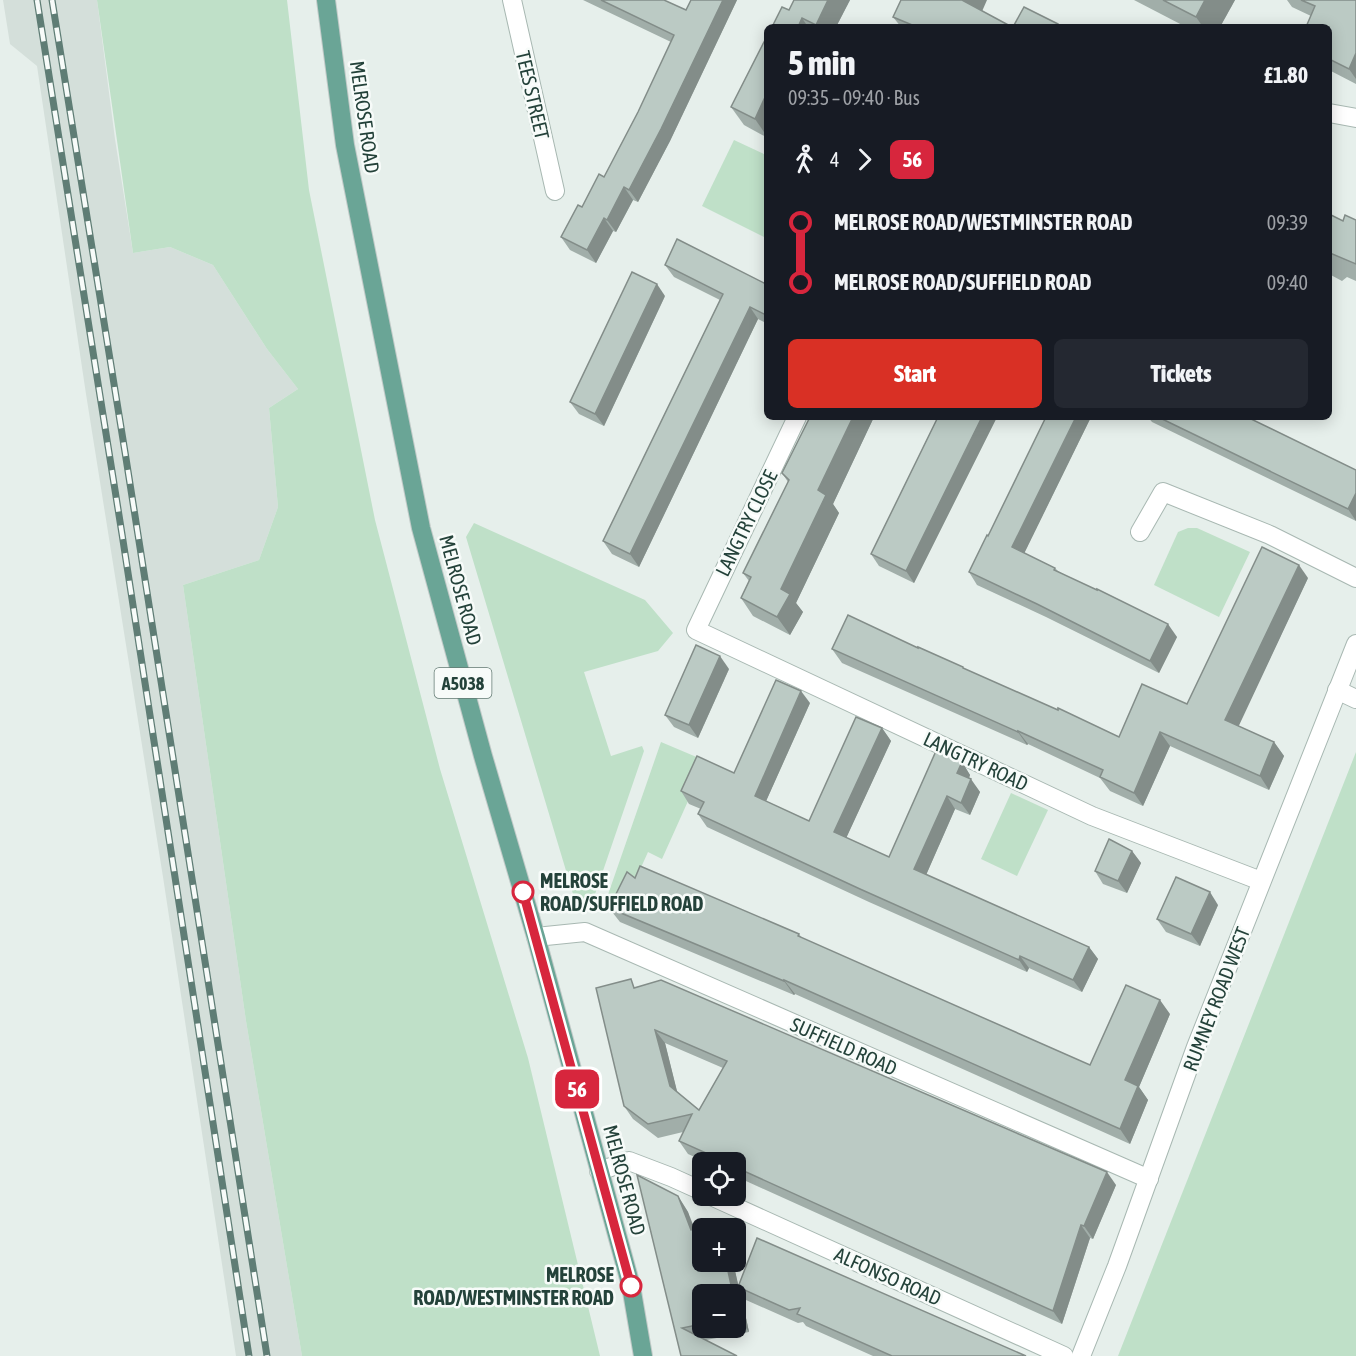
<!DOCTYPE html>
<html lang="en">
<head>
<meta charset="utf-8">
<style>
	:root { --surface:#171b24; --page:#242831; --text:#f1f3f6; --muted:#9ea1a6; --accent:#d93025 }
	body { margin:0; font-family:"Asap Condensed",sans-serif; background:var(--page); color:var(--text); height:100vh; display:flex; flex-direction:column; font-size:22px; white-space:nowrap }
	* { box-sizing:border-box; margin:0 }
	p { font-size:20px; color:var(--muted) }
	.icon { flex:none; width:33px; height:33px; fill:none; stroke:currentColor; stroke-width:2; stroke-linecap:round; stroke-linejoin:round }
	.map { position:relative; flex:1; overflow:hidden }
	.panel { position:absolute; left:764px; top:24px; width:568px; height:396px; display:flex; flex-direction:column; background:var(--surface); border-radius:9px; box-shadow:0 3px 15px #0003 }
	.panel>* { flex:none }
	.badge { padding:0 12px; border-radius:9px; font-size:21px; line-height:39px }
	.controls { position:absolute; left:692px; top:1152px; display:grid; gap:12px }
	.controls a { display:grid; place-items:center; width:54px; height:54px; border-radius:9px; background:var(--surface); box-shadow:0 3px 15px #0003; font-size:30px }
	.map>.badge { position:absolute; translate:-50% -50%; box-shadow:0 0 0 3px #fff }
	.legs { display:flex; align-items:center; gap:9px; height:66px; padding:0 24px; font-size:20px }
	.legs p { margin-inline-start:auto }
	.summary { display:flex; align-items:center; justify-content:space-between; height:102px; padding:0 24px }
	h1 { font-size:33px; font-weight:800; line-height:45px }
	.button { display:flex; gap:12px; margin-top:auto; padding:12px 24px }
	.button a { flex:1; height:69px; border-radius:9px; background:var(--accent); color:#fff; font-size:24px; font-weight:800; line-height:69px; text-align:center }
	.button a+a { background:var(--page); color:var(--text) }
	ul { padding:0 24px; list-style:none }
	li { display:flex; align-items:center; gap:21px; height:60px; font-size:22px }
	li i { display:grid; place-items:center; width:9px; height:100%; margin:0 8px; background:currentColor }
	li i::after { content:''; width:15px; height:15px; margin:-8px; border:4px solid; border-radius:50%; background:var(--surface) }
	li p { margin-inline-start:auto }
	li:first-child i { background:linear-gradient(#0000 50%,currentColor 0) }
	li:last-child i { background:linear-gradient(currentColor 50%,#0000 0) }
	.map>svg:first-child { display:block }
	.built { fill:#d4dfda }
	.green { fill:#bfe0c8 }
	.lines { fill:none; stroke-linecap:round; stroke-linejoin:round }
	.street-casing { stroke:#a8b8b2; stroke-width:20 }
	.primary-casing { stroke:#c2cac8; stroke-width:20 }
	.street { stroke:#fff; stroke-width:18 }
	.primary { stroke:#6aa596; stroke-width:18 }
	.rail-casing { stroke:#5f7d75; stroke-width:7 }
	.rail { stroke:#f7fbf9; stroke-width:4.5; stroke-dasharray:14; stroke-linecap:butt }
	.wall { fill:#a1aea9; fill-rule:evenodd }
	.shaded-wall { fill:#838d89 }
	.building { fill:#bbcac4; stroke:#838d89; stroke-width:1.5; fill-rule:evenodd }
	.line-1-casing { stroke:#fff; stroke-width:14 }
	.line-1 { stroke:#d7263d; stroke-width:9 }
	.stop-1-dot { fill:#fff; stroke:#d7263d; stroke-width:3 }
	.labels { text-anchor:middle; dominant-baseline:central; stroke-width:5; stroke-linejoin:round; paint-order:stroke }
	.shield { fill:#f7fbf9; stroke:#637a73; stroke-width:1.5 }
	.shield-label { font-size:18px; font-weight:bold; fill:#24423a }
	.street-label { font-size:20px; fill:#24423a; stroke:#f7fbf9 }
	.stop-label { font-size:20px; font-weight:bold; fill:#24423a; stroke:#f7fbf9; text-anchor:start }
</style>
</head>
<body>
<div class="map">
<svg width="1356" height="1356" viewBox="0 0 1356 1356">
	<rect width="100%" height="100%" fill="#e6efeb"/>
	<polygon class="built" points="3,0 97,0 115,139 133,253 170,247 213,265 267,349 298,389 269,408 278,507 259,560 183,585 246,1021 302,1356 236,1356 163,877 86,394 37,66 10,44"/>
	<g class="green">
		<polygon points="97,0 287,0 309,190 375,520 440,769 528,1058 600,1356 302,1356 246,1021 183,585 259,560 278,507 269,408 298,389 267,349 213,265 170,247 133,253"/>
		<polygon points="734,140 766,155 766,238 702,206"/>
		<polygon points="474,523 645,600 673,633 658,651 584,672 611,756 642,746 644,751 592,903 573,894 466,537"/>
		<polygon points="1188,528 1197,528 1250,552 1219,617 1154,585 1178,532"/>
		<polygon points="661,742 706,761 662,859 648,852 620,914 604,906"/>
		<polygon points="1356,752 1356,1356 1118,1356"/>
		<polygon points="1011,793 1048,810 1017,876 981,859"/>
	</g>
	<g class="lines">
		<g class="street-casing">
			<g id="street">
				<polyline points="512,0 555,191"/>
				<polyline points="1329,113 1356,118"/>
				<polyline points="797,417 696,630 1092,816 1261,881"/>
				<polyline points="1140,532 1163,492 1270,535 1356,578"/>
				<polyline points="1337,690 1356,699"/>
				<polyline points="536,937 585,932 1149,1179"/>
				<polyline points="599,1171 629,1161 671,1177 702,1191"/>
				<polyline points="711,1196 1064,1356"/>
				<polyline points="1081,1356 1117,1266 1196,1047 1356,644"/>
			</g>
		</g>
		<g class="primary-casing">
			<polyline id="primary" points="326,0 345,145 421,528 483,756 536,937 631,1286 643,1356"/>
		</g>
		<use href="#street" class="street"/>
		<use href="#primary" class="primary"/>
		<g class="rail-casing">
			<g id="rail">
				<polyline points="37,0 122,534 249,1356"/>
				<polyline points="52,0 125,452 267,1356"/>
			</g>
		</g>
		<use href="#rail" class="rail"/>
	</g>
	<g class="wall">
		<polygon points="583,0 664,0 686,10 691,0 737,0 670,141 638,202 633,200 616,232 613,231 596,263 570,250 561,237 604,177 638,112 671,42"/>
		<polygon points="850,0 836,27 772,27 789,10"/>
		<polygon points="1134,0 1235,0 1220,27 1186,27"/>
		<polygon points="1287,0 1356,0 1356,84 1329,70 1329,27 1311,16 1292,7"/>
		<polygon points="982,11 1012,27 901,27 893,17"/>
		<polygon points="766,38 766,137 744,125 731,107"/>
		<polygon points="1329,214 1343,221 1356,220 1356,281 1347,277 1342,281 1329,274"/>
		<polygon points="665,265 766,284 766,323 758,319 639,567 612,554 603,541 720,300 674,277"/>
		<polygon points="665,296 604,426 579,414 570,402"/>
		<polygon points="810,417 874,417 833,504 839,513 796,603 803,612 790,635 753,616 741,598 749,581 743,573 788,482 782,473"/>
		<polygon points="938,417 997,417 914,583 879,566 871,554"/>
		<polygon points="1091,417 1024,553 1055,568 1058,571 1177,637 1159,673 1046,617 977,585 969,572 988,536"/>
		<polygon points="1148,417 1247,417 1356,470 1356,521 1152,422"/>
		<polygon points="1308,578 1238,726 1274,742 1284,756 1269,790 1170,746 1143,806 1110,791 1100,778 1028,744 1027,745 842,663 832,649 965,669 1119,737 1187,704"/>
		<polygon points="729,669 698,738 674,727 665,715"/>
		<polygon points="810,703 766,801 809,821 882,728 891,741 846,838 889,857 962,762 970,775 969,778 980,792 970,815 955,809 926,875 1089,947 1098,959 1082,992 1029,968 1027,972 869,902 707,827 698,814 701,809 689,804 681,791 734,773"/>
		<polygon points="1132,851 1141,863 1127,893 1103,884 1095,871"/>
		<polygon points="635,878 799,934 802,938 1090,1065 1170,1014 1139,1087 1148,1100 1130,1144 795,994 794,995 620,922 609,908"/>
		<polygon points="1218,905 1200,946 1166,932 1157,919"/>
		<path d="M637,987l479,198 -23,54 -3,-1 -28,86 -327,-148v-14h-29l-18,-8 -9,-13 4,-9 -25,6 -25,-19 -9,-13zM665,1043l58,25 -24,42 -22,-18z"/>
		<path d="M678,1196l10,16 14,50h31l5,23 288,71h-153l-67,-30 -3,-4 -5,1 -52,-23 -6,-10 9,42 -43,8 -25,16zM702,1294h33v34h-33z"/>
	</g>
	<g class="shaded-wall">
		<polygon points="723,0 737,0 670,141 638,202 629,190"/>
		<polygon points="828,0 850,0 836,27 817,27 816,25"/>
		<polygon points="960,0 987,0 977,23"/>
		<polygon points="1205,0 1235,0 1220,27 1203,27 1196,17"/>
		<polygon points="802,18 808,27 798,27"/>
		<polygon points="1356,53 1356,79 1349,69"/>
		<polygon points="766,95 766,135 755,119"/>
		<polygon points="624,187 633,200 616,232 607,220"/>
		<polygon points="604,218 613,231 596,263 587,250"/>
		<polygon points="657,284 665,296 604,426 595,414"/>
		<polygon points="750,307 758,319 639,567 630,554"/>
		<polygon points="853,417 874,417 833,504 839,513 796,603 803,612 790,635 777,617 781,589 818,490"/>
		<polygon points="982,417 997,417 914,583 906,571"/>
		<polygon points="1076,417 1091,417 1021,560 1012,547"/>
		<polygon points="1356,493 1356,521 1348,509"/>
		<polygon points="1299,565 1308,578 1235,734 1225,720"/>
		<polygon points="1168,624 1177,637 1159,673 1150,661"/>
		<polygon points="720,656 729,669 698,738 689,725"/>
		<polygon points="801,691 810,703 763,808 755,796"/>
		<polygon points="882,728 891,741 843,845 834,832"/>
		<polygon points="1018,731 1028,744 1027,745 1018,732"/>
		<polygon points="1160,732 1170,746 1143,806 1134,793"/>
		<polygon points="1274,742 1284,756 1269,790 1260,776"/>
		<polygon points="962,762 970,775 966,786 957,773"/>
		<polygon points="971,779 980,792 970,815 961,803"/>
		<polygon points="947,796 955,809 923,882 914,869"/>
		<polygon points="1132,851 1141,863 1127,893 1118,881"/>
		<polygon points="1210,892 1218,905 1200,946 1191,934"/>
		<polygon points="1089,947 1098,959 1082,992 1073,980"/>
		<polygon points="1020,956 1029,968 1027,972 1019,960"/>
		<polygon points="784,980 795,994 794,995 784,981"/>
		<polygon points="1160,1000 1170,1014 1139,1087 1148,1100 1130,1144 1120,1129 1125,1080"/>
		<polygon points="655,1030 665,1043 679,1099 670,1086"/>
		<polygon points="1107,1172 1116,1185 1093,1239 1084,1226"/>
		<polygon points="678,1196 688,1212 701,1245 691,1230"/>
		<polygon points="1081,1225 1090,1238 1062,1324 1053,1311"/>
		<polygon points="726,1262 733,1262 739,1288 738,1287 740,1290 749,1332 738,1317 735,1303 735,1294 733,1294"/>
	</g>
	<g class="building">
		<polygon points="601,0 664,0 686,10 691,0 723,0 661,129 629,190 624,187 607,220 604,218 587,250 561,237 578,205 582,207 599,174 604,177 638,112 674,35"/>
		<polygon points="794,0 828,0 816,25 802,18 798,27 772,27 782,7 789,10"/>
		<polygon points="901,0 962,0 1012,27 917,27 893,17"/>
		<polygon points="1163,0 1205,0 1196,17"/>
		<polygon points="1301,0 1356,0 1356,53 1349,69 1329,59 1329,27 1306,27 1315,6"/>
		<polygon points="1024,7 1058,24 1057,27 1013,27"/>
		<polygon points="766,38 766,95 755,119 731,107"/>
		<polygon points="1329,214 1343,221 1345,215 1356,220 1356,264 1330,253 1329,253"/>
		<polygon points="677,239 766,284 766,315 750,307 630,554 603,541 723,294 665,265"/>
		<polygon points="632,272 657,284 595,414 570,402"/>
		<polygon points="810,417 853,417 818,490 826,495 781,589 790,594 777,617 741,598 751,577 743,573 789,480 782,473"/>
		<polygon points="938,417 982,417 906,571 871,554"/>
		<polygon points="1046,417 1076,417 1012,547 1055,568 1054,570 1097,590 1097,589 1168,624 1150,661 1037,604 969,572 987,535 988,536"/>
		<polygon points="1158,417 1247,417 1356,470 1356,493 1348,509"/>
		<polygon points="1262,547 1299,565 1225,720 1274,742 1260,776 1160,732 1134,793 1100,777 1103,770 1018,731 1018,732 832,649 848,615 918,648 918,647 963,667 963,668 1058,710 1058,708 1119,737 1142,684 1187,704"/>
		<polygon points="696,645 720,656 689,725 665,715"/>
		<polygon points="776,680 801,691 755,796 809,821 856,717 882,728 834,832 889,857 936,751 962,762 957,773 971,779 961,803 947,796 914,869 1089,947 1073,980 1020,956 1019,960 860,889 698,814 704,802 681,791 697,756 734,773"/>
		<polygon points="1109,839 1132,851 1118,881 1095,871"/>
		<polygon points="640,866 799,934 798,936 1090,1065 1126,985 1160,1000 1125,1080 1138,1086 1120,1129 784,980 784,981 609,908 627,872 635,878"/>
		<polygon points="1176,877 1210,892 1191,934 1157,919"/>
		<path d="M631,979l3,9 27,-8 446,192 -23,54 -3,-1 -28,86 -318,-144v-5h-9l-47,-21 13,-27 -44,10 -24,-18 -28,-118zM655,1030l72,31 -28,49 -29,-24z"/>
		<polygon points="637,1175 678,1196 691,1230 718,1224 719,1228 702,1228 702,1262 726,1262 733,1294 702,1294 702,1324 682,1328 737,1356 681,1356"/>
		<polygon points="757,1238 1026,1356 892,1356 797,1314 800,1308 789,1310 738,1287"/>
		<polygon points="735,1303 738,1317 735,1318"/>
	</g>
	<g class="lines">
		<g class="line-1-casing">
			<polyline id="line-1" points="523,892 631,1286"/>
		</g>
		<use href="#line-1" class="line-1"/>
	</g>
	<g class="stop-1-dot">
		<circle cx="523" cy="892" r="10"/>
		<circle cx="631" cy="1286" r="10"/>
	</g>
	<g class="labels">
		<rect class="shield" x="434.5" y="668" width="57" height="30" rx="4.5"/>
		<g class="shield-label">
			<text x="463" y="683">A5038</text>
		</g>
		<g class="street-label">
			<text transform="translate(533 95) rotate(77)">TEES STREET</text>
			<text transform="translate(365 117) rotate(82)">MELROSE ROAD</text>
			<text transform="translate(746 523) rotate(-64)">LANGTRY CLOSE</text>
			<text transform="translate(461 590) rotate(75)">MELROSE ROAD</text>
			<text transform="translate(976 761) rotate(25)">LANGTRY ROAD</text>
			<text transform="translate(1216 999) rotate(-69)">RUMNEY ROAD WEST</text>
			<text transform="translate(844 1046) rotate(24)">SUFFIELD ROAD</text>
			<text transform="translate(625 1180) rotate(75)">MELROSE ROAD</text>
			<text transform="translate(888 1276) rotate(24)">ALFONSO ROAD</text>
		</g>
		<g class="stop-label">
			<text x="540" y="880">MELROSE<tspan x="540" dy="23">ROAD/SUFFIELD ROAD</tspan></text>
			<text x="614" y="1274" text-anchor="end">MELROSE<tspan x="614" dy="23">ROAD/WESTMINSTER ROAD</tspan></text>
		</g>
	</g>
</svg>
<div class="controls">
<a><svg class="icon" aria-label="locate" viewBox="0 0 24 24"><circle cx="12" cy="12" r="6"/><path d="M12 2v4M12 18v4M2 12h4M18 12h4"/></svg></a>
<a>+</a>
<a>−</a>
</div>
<b class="badge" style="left:577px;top:1089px;background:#d7263d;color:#fff">56</b>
<section class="panel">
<div class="summary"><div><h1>5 min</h1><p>09:35 – 09:40 · Bus</p></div><b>£1.80</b></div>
<div class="legs"><svg class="icon" aria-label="walk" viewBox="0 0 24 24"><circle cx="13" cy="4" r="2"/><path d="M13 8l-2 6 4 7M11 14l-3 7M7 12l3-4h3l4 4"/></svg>4<svg class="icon" aria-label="forward" viewBox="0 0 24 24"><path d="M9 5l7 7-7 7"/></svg><b class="badge" style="background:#d7263d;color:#fff">56</b></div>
<ul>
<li><i style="color:#d7263d"></i><b>MELROSE ROAD/WESTMINSTER ROAD</b><p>09:39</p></li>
<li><i style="color:#d7263d"></i><b>MELROSE ROAD/SUFFIELD ROAD</b><p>09:40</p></li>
</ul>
<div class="button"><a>Start</a><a>Tickets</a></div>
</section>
</div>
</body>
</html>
